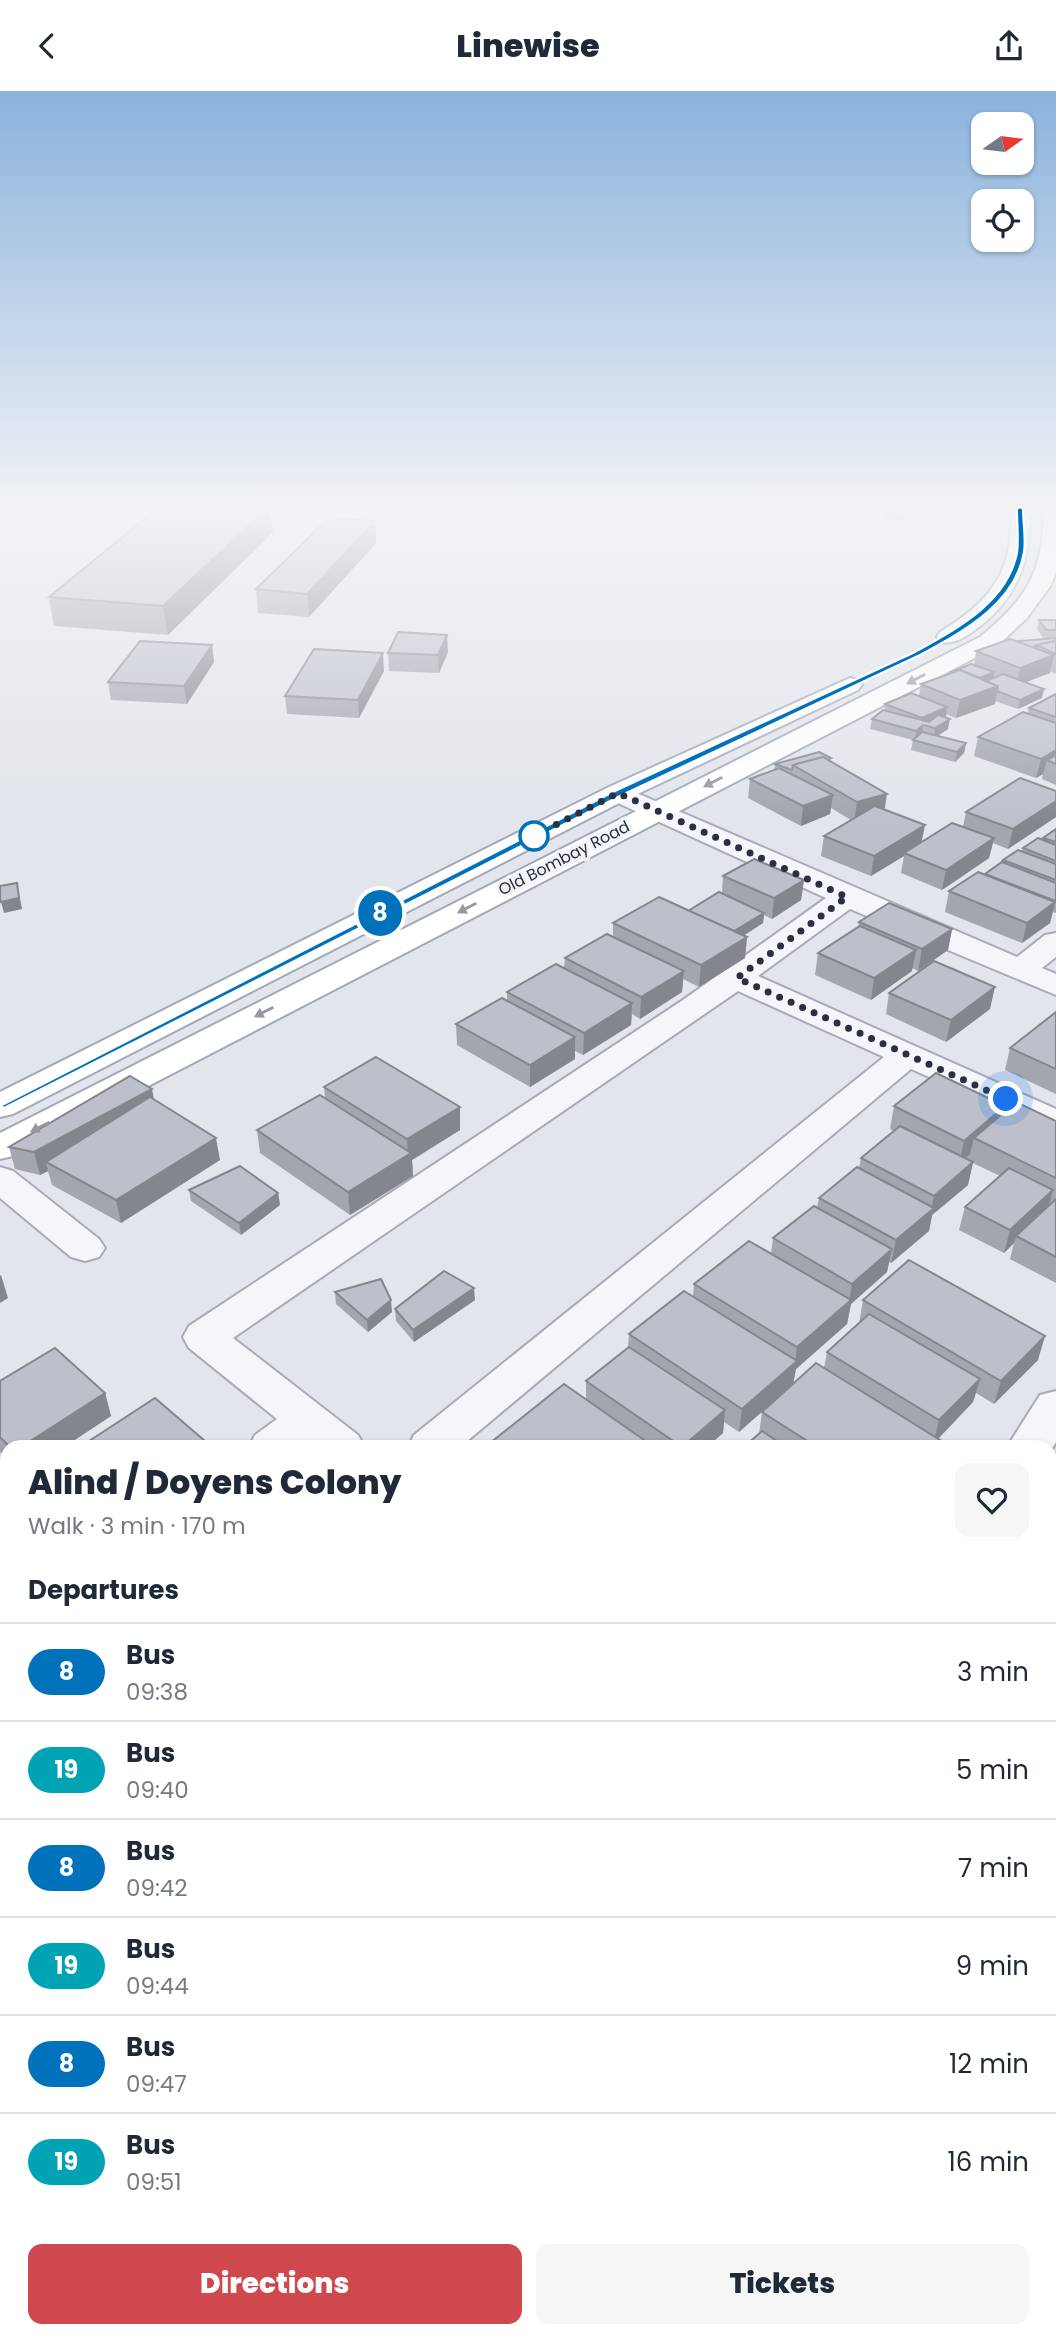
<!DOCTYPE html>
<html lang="en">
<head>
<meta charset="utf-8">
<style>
	:root { --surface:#fff; --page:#f6f6f7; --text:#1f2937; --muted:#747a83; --line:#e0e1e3; --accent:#cf484d }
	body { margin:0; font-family:Poppins,sans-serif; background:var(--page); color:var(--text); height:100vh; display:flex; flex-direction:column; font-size:26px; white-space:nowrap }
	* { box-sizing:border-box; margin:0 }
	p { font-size:23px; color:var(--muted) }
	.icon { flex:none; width:38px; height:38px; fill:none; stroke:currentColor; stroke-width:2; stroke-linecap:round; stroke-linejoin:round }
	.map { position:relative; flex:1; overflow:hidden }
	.sheet { position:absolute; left:0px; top:1349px; width:1057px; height:898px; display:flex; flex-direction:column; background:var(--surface); border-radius:21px 21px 0 0; box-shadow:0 2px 5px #0004 }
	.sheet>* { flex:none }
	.badge { padding:0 14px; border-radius:23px; font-size:24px; line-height:46px }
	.needle { width:46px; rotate:76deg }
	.tools { position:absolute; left:971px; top:21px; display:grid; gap:14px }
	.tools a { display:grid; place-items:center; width:63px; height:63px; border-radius:14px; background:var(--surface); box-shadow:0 2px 5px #0004; font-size:35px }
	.you { position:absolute; width:35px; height:35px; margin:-18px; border:5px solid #fff; border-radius:50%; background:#1a73e8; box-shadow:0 0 0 10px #1a73e833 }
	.map>.badge { position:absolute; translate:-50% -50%; box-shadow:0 0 0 4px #fff }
	h2 { padding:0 28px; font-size:26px; line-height:63px }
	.round { display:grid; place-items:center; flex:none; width:74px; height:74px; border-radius:14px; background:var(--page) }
	.headline { display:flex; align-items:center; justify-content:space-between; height:119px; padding:0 28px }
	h1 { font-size:33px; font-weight:800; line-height:52px }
	.action { display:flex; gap:14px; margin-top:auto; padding:14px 28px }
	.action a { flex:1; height:80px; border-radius:14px; background:var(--accent); color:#fff; font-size:28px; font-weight:800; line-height:80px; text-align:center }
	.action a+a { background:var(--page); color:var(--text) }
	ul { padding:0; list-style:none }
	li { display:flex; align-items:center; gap:21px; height:98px; padding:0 28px; border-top:2px solid var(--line) }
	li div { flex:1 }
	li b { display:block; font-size:26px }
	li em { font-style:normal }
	li .badge { min-width:77px; font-weight:700; text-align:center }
	header { display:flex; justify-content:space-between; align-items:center; height:91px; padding:0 28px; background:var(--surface); font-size:32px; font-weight:800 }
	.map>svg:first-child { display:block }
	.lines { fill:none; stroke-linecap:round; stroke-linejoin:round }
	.minor-casing { stroke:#a7abb5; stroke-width:4 }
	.primary-casing { stroke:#a2a8b7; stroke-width:4 }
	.minor { fill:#f5f6f9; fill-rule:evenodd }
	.primary { fill:#fff; fill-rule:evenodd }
	.wall { fill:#a3a5af }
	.shaded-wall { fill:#84868e }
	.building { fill:#bdc0cb; stroke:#84868e; stroke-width:2 }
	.oneway { fill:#9498a1 }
	.line { fill:#0072bc; stroke:#fff; stroke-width:2 }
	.walk { stroke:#2a3043; stroke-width:7; stroke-dasharray:0 12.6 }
	.stop-dot { fill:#fff; stroke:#0072bc; stroke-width:3.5 }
	.labels { text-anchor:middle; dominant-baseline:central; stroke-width:7; stroke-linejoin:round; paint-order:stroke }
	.far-street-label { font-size:16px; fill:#2a3043; stroke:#f2f4f8 }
</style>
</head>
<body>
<header><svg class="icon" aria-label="back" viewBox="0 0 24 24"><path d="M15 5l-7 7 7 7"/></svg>Linewise<svg class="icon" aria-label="share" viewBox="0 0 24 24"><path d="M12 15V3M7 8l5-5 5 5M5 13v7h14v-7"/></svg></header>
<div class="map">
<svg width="1056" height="2246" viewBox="0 0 1056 2246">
	<rect width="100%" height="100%" fill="#e2e5eb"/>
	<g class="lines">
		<g class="minor-casing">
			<g id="minor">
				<polygon points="618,694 1017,866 1045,844 1056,842 1056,866 1042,877 1056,883 1056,904 850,818 758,885 1056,1018 1056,1042 911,978 460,1356 408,1356 414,1344 884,966 738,900 233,1247 358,1344 365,1356 311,1356 307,1353 303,1356 249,1356 255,1344 277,1328 189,1257 183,1246 189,1235 683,909 826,807 609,708 605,702 609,696"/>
				<polygon points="0,1076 13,1080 99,1148 105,1157 99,1166 85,1170 71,1166 0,1107"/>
				<polygon points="1056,1300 1056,1351 1050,1361 1050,1356 1007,1356 1040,1304"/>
				<polygon points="7,1533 7,1580 0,1582 0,1536"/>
				<polygon points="1050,1832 1056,1835 1056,1895 1050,1892"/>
				<polygon points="0,2050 7,2053 7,2125 0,2122"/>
				<polygon points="83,2240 155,2240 157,2246 85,2246"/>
				<polygon points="375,2240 447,2240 445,2246 373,2246"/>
			</g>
		</g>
		<g class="primary-casing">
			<g id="primary">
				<path d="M1011,418h18c3,49 -10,87 -50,118 -12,9 -24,18 -39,15l-3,-5 3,-5c53,-32 73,-60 71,-123z"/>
				<path d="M1044,418h12v63l-5,13 -24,33 -31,29 -983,509 -13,3v-26l980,-496c48,-39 63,-65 64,-128z"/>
				<polygon points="850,587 858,589 862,594 858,599 627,708 13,1023 0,1026 0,1001 609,696"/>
			</g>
		</g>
		<use href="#minor" class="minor"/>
		<use href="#primary" class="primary"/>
	</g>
	<g class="wall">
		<polygon points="0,418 31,418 23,424 0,422"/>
		<polygon points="884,418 906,421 904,429 885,430 883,425"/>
		<polygon points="375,430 376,452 309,526 258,522 256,498"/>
		<polygon points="273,441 168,544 54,535 49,506"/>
		<polygon points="1039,529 1056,529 1056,583 1050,580 1050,582 1026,591 1042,607 1018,618 995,610 995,613 956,627 946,623 945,626 948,638 938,645 966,652 964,662 955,671 911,659 913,649 870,638 872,628 884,620 885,613 919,605 921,593 950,583 951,581 974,574 976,560 1019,551 1019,550 1044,548 1037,538"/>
		<polygon points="212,554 214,571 187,613 111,609 108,591"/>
		<polygon points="448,561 439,582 389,580 388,562"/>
		<polygon points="384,580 359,627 287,623 285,605"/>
		<polygon points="1056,603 1056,694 1042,688 1043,683 1036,687 974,665 978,646 1028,622 1029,617"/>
		<polygon points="831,667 831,670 922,751 963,736 966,721 1056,700 1056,726 1008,758 993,752 989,767 942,799 901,782 904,765 871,785 821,765 824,745 851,729 831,717 830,723 801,735 748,707 750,688 774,679 775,673"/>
		<polygon points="1056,738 1056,822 1053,821 1050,832 1022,852 945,821 949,800 985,784 1002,771 1003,769 1022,760 1023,757 1043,749 1043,747"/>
		<polygon points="723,785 804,789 801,809 772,828 764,824 763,832 743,845 747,846 745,867 699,896 683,888 682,901 640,928 632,923 631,934 583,964 575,960 575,968 530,996 457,954 456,933 507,909 507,901 564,877 565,867 613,846 613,832 688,820 722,803"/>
		<polygon points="859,831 952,838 948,859 918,880 912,877 912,880 871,909 815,884 818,862 858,836"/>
		<polygon points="889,902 990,918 946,951 886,923"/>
		<polygon points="1056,921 1056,1003 1005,979 1010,957"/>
		<polygon points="324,996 460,1016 460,1039 412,1069 413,1085 350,1124 260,1062 257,1039 325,1007"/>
		<polygon points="154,1008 220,1069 121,1132 52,1094 48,1080 40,1084 15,1078 9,1056"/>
		<polygon points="894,1015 1005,1015 1003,1022 1056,1030 1056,1192 1010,1168 1014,1152 1004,1162 959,1139 965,1116 1000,1085 973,1072 968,1094 932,1124 929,1140 891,1172 889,1171 887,1181 851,1213 847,1233 796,1278 793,1293 824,1277 827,1261 859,1233 863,1209 1038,1269 994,1313 976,1302 973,1311 938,1348 948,1354 948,1356 744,1356 759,1343 762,1321 739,1341 724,1331 723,1342 707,1356 485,1356 586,1308 586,1290 628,1257 629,1243 693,1205 694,1193 771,1163 773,1147 817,1116 819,1107 859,1077 861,1067 894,1040 890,1038"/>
		<polygon points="189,1099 278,1102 280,1114 241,1144 191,1110"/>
		<polygon points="335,1201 392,1221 368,1241 336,1213"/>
		<polygon points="475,1209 414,1251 396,1230 395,1218"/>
		<polygon points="0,1290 105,1302 111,1325 64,1356 7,1356 7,1368 0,1361"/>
		<polygon points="7,1715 7,1804 0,1795 0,1720"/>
	</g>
	<g class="shaded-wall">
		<polygon points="22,418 31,418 23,424"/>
		<polygon points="266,418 270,418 273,441 168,544 163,515"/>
		<polygon points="375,430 376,452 309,526 307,503"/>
		<polygon points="447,544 448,561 439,582 438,564"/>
		<polygon points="212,554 214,571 187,613 184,595"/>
		<polygon points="383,562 384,580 359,627 358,609"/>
		<polygon points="1054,564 1050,582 1016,595 1020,577"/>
		<polygon points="994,581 993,591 973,590"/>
		<polygon points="998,595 995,613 956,627 960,609"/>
		<polygon points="1044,598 1042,607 1018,618 1020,609"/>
		<polygon points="947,616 946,626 925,635 923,634 922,644 915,649 916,640 920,637 922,627"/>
		<polygon points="950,628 948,638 934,647 935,637"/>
		<polygon points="966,652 964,662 955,671 957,661"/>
		<polygon points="1056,659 1056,673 1047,669 1043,683 1036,687 1041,668"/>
		<polygon points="887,703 884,722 854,731 857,711"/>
		<polygon points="833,704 830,723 801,735 803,715"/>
		<polygon points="1056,710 1056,726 1008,758 1013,738"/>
		<polygon points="925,734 921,754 904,762 904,765 871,785 874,765"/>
		<polygon points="994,747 989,767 942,799 946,779"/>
		<polygon points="804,789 801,809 772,828 774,807"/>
		<polygon points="17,792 22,818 4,822 1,811"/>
		<polygon points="1055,811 1050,832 1022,852 1027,832"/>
		<polygon points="764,822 763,832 732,852 733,841"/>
		<polygon points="952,838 948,859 918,880 922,858"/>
		<polygon points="747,846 745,867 699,896 701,874"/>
		<polygon points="916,859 912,880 871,909 874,887"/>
		<polygon points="684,880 682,901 640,928 641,906"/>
		<polygon points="995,896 990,918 946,951 951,929"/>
		<polygon points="632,912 631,934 583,964 584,942"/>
		<polygon points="575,946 575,968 530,996 530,974"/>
		<polygon points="152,998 156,1020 46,1071 48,1080 40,1084 34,1061"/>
		<polygon points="1005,1015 999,1038 974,1047 970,1063 959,1073 964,1050"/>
		<polygon points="460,1016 460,1039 412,1069 413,1085 350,1124 348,1101 408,1064 407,1048"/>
		<polygon points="216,1047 220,1069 121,1132 116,1109"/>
		<polygon points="973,1071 968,1094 932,1124 929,1140 891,1172 896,1149 931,1120 934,1105"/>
		<polygon points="1053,1099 1047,1122 1016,1145 1014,1152 1004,1162 1010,1139"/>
		<polygon points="278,1102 280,1114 241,1144 239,1132"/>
		<polygon points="892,1158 887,1181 851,1213 847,1233 796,1278 793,1293 739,1341 742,1318 795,1272 797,1256 849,1212 852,1193"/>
		<polygon points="1,1184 8,1207 0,1212 0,1185"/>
		<polygon points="474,1197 475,1209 414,1251 413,1239"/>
		<polygon points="391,1209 392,1221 368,1241 367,1229"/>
		<polygon points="1045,1245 1038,1269 994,1313 1001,1290"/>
		<polygon points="980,1288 973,1311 933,1353 939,1329"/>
		<polygon points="105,1302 111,1325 64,1356 21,1356"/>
		<polygon points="725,1319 723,1342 707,1356 683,1356"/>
		<polygon points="7,1685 7,1714 0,1720 0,1690"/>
	</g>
	<g class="building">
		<polygon points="157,418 266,418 163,515 49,506"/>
		<polygon points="884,418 901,418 906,421 886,422"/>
		<polygon points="329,427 375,430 307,503 256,498"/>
		<polygon points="1039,529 1056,529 1056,539 1046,539"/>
		<polygon points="398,541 447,544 438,564 388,562"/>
		<polygon points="1056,547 1056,550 1037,554 1039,555 1030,556 1022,553 1019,550"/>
		<polygon points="1010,548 1054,564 1020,577 976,560"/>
		<polygon points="140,550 212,554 184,595 108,591"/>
		<polygon points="1056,550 1056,563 1037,554"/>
		<polygon points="314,558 383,562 358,609 285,605"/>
		<polygon points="971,573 994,581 980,587 960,579 953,582 951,581"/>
		<polygon points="960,579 998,595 960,609 921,593"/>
		<polygon points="1003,583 1044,598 1020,609 997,600 998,595 986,590"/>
		<polygon points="911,602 947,616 922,627 885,613"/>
		<polygon points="1056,603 1056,626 1029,617"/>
		<polygon points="883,619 929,631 938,624 950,628 935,637 923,634 916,640 872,628"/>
		<polygon points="1023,621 1056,632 1056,659 1041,668 978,646"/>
		<polygon points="922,641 966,652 957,661 913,649"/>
		<polygon points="819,661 831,667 827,668 823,666 793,674 792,679 775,673"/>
		<polygon points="1056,664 1056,673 1047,669"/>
		<polygon points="823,666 887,703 857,711 793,674"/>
		<polygon points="779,677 833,704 803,715 750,688"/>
		<polygon points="1020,687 1056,700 1056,710 1013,738 966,721"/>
		<polygon points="875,715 925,734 874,765 824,745"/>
		<polygon points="952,732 994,747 946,779 904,762"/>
		<polygon points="1056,738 1056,751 1043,747"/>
		<polygon points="1038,747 1056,754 1056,770 1023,757"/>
		<polygon points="1018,759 1056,773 1056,789 1003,769"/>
		<polygon points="754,768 804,789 774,807 723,785"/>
		<polygon points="1002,771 1056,792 1056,810 985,783"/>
		<polygon points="978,781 1055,811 1027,832 949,800"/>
		<polygon points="17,792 19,807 1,811 0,807 0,795"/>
		<polygon points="719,801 764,822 734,840 688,820"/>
		<polygon points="659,806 747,846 701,874 613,832"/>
		<polygon points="889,812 952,838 922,858 859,831"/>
		<polygon points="860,835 916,859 874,887 818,862"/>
		<polygon points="607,843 684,880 641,906 565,867"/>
		<polygon points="934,870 995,896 951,929 889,902"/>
		<polygon points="556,873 632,912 584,942 507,901"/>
		<polygon points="502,907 575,946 530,974 456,933"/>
		<polygon points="1056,921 1056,978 1010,957"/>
		<polygon points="376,966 460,1016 407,1048 324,996"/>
		<polygon points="936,982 1005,1015 964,1050 894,1015"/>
		<polygon points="130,985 152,998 34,1061 9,1056"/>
		<polygon points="320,1004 411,1062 348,1101 257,1039"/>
		<polygon points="150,1006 216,1047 116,1109 46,1071"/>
		<polygon points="1016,1011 1056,1030 1056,1087 974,1047"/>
		<polygon points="900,1035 973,1071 934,1105 861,1067"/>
		<polygon points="240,1075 278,1102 239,1132 189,1099"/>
		<polygon points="857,1076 934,1117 896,1149 819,1107"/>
		<polygon points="1009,1077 1053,1099 1010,1139 965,1116"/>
		<polygon points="1056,1108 1056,1166 1016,1145"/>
		<polygon points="814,1115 892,1158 852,1193 773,1147"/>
		<polygon points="749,1150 851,1209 797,1256 694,1193"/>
		<polygon points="909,1169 1045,1245 1001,1290 863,1209"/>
		<polygon points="444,1180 474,1197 413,1239 395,1218"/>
		<polygon points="381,1188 391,1209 367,1229 335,1201"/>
		<polygon points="684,1200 797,1270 742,1318 629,1243"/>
		<polygon points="869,1223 980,1288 939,1329 827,1261"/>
		<polygon points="629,1256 725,1319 682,1356 586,1290"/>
		<polygon points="55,1257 105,1302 21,1356 10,1356 0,1346 0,1290"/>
		<polygon points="816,1272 948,1354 946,1356 817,1356 762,1321"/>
		<polygon points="564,1293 654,1356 485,1356"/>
		<polygon points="155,1307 212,1356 80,1356"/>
		<polygon points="762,1340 786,1356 744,1356"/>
		<polygon points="7,1564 7,1685 0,1690 0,1570"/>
		<polygon points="7,1715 7,1795 0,1786 0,1720"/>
	</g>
	<defs><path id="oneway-solid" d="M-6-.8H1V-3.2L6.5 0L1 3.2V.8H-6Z" transform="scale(1.75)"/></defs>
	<g class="oneway">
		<use href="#oneway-solid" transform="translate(916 588) rotate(153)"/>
		<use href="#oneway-solid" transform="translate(713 691) rotate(153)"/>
		<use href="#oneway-solid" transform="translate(467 817) rotate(153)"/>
		<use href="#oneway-solid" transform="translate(264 921) rotate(153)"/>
		<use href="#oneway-solid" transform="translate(40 1036) rotate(153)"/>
	</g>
	<linearGradient id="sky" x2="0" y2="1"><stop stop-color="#8ab2dc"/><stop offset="0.57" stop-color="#f2f3f6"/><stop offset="1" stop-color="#f2f3f6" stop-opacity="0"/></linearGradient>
	<rect width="1056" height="732" fill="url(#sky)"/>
	<path class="line" d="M1020,416l3,2c0,14 3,30 1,43 -9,53 -62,80 -104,103l-298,140 -618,313 -4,-2 615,-315 300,-139c41,-23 92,-49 102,-99 2,-14 0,-30 0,-44z"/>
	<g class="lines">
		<polyline class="walk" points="534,745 618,702 847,806 737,887 1006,1008"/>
	</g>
	<circle class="stop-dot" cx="534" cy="745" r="14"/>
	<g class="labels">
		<g class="far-street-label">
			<text transform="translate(564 767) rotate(-27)">Old Bombay Road</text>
		</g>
	</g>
</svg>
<div class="tools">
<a><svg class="needle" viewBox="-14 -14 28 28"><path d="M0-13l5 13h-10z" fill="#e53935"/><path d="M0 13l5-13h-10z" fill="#747a83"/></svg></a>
<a><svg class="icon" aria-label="locate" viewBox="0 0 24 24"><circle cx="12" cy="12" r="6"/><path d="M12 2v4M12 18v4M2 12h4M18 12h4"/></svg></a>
</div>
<div class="you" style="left:1006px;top:1008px"></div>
<b class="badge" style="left:380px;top:822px;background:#0072bc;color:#fff">8</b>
<section class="sheet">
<div class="headline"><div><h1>Alind / Doyens Colony</h1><p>Walk · 3 min · 170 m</p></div><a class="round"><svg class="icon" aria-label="heart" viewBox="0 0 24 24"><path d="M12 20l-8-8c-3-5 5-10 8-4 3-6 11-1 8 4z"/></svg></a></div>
<h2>Departures</h2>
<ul>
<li><span class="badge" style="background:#0072bc;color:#fff">8</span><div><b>Bus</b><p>09:38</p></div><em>3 min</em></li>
<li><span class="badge" style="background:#00a3b4;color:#fff">19</span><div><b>Bus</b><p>09:40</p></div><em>5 min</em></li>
<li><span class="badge" style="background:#0072bc;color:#fff">8</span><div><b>Bus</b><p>09:42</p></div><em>7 min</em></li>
<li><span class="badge" style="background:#00a3b4;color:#fff">19</span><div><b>Bus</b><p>09:44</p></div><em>9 min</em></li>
<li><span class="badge" style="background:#0072bc;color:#fff">8</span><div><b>Bus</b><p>09:47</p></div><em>12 min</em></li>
<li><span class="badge" style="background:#00a3b4;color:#fff">19</span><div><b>Bus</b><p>09:51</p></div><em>16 min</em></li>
</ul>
<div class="action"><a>Directions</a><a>Tickets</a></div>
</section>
</div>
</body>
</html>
